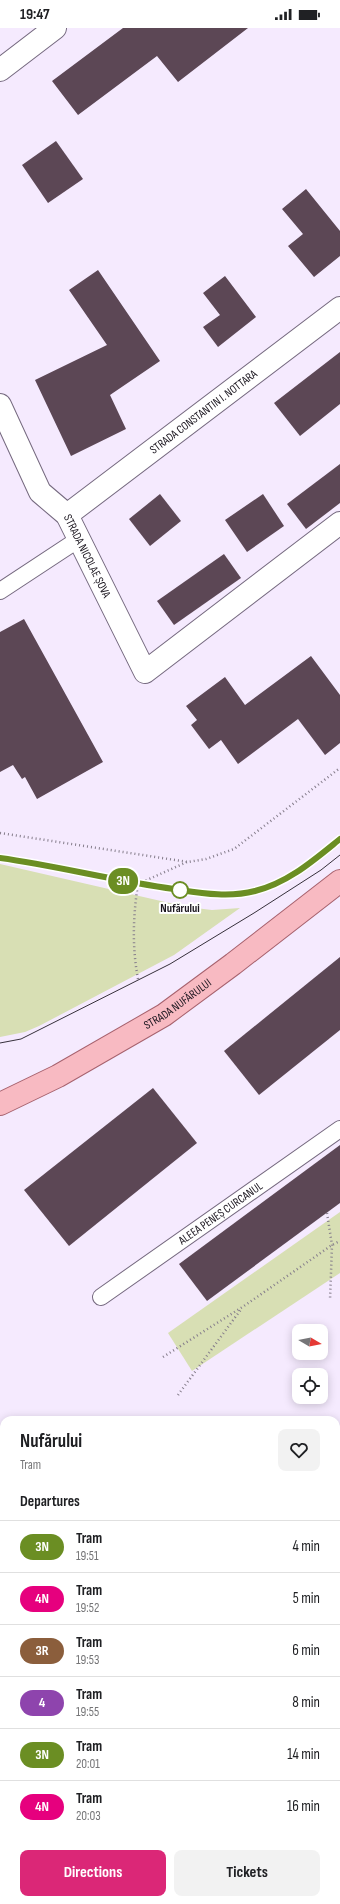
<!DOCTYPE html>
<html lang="en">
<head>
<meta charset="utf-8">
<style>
	:root { --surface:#fff; --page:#f2f2f2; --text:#202124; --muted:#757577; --line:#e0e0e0; --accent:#db2777 }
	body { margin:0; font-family:"Sofia Sans Condensed",sans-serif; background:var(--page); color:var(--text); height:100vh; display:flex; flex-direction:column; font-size:15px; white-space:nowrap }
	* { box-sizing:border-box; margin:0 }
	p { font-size:13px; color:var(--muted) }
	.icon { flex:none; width:22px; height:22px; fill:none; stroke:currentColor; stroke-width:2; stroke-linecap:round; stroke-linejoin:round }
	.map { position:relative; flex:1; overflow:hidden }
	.panel { position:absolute; left:0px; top:1388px; width:340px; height:488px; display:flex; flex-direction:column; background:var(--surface); border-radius:12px 12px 0 0; box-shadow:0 2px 10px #0003 }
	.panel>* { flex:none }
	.badge { padding:0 8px; border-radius:13px; font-size:14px; line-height:26px }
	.needle { width:26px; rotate:100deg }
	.controls { position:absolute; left:292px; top:1296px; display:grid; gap:8px }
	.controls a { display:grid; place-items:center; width:36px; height:36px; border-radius:8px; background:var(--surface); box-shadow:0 2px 10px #0003; font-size:20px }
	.map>.badge { position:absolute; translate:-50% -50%; box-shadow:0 0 0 2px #fff }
	h2 { padding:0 20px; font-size:15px; line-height:36px }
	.round { display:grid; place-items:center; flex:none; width:42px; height:42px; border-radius:8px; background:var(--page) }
	.overview { display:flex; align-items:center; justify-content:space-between; height:68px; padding:0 20px }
	h1 { font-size:19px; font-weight:700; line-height:30px }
	.button { display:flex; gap:8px; margin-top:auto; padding:8px 20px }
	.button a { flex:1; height:46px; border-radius:8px; background:var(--accent); color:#fff; font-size:16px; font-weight:700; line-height:46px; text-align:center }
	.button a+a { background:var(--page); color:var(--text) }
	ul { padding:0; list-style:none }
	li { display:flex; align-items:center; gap:12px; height:52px; padding:0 20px; border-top:1px solid var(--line) }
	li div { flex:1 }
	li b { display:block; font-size:15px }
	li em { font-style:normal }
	li .badge { min-width:44px; font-weight:700; text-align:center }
	.status { display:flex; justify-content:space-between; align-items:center; height:28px; padding:0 20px; background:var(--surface); direction:ltr }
	.status svg { height:11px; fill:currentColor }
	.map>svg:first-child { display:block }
	.green { fill:#d8dfb4 }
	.building { fill:#5c4755 }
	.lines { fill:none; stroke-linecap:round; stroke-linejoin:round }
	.service-casing { stroke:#75697f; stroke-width:18 }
	.minor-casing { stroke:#75697f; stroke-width:24 }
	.primary-casing { stroke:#a7626e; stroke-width:24 }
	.path { stroke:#857d8b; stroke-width:2.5; stroke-dasharray:1 3; stroke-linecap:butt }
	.service { stroke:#fff; stroke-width:16 }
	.minor { stroke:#fff; stroke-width:22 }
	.primary { stroke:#f8bac2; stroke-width:22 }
	.tram { stroke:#36303b; stroke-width:1 }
	.line-casing { stroke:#fff; stroke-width:9 }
	.line { stroke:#6b8e23; stroke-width:6 }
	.stop-dot { fill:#fff; stroke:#6b8e23; stroke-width:2 }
	.labels { text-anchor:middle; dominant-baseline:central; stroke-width:4; stroke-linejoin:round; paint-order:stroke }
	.street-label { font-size:12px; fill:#19141d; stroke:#fff }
	.stop-label { font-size:12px; font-weight:bold; fill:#19141d; stroke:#fff }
</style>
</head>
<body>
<div class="status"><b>19:47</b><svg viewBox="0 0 49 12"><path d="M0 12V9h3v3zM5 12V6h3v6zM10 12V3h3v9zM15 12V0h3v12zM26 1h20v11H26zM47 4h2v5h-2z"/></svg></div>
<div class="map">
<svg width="340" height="1876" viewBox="0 0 340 1876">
	<rect width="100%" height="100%" fill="#f5eafe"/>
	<g class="green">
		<polygon points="0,836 187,879 212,882 240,880 174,927 39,998 25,1004 0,1009"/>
		<polygon points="340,1184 340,1245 192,1343 168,1305"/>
	</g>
	<g class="building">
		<polygon points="123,0 248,0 178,54 157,28 78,87 52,53"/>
		<polygon points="56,113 83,151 48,175 22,137"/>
		<polygon points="306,161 340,203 340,228 314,249 288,218 303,206 282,181"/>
		<polygon points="98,242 160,333 110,367 126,401 71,428 35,352 107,317 69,262"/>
		<polygon points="225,248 256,289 218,319 203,299 220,287 203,265"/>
		<polygon points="340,324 340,376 300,408 274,375"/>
		<polygon points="340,436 340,475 306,501 287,476"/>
		<polygon points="160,466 181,493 150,518 129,491"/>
		<polygon points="263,466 284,498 247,524 225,492"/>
		<polygon points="224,526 241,550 174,597 157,573"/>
		<polygon points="24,591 103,734 37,771 25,749 22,751 13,737 0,744 0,604"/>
		<polygon points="311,628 340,667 340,715 325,727 298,691 238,736 221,712 209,721 191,697 197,692 186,678 225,649 245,677"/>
		<polygon points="340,929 340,1002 259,1067 224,1023"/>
		<polygon points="153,1060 197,1115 69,1218 24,1162"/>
		<polygon points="340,1117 340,1175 207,1273 179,1236"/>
	</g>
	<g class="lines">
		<g class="service-casing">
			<g id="service">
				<polyline points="0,563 79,511"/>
				<path id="s1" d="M101,1269l239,-168"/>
			</g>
		</g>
		<g class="minor-casing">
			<g id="minor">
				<polyline points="0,42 55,0"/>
				<path id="s2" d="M0,377l40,87 27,23 78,157 195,-149"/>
				<path id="s3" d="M67,487l273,-207"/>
			</g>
		</g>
		<g class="primary-casing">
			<g id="primary">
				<path id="s4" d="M0,1076l58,-28 106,-61 69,-51 107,-83"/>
			</g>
		</g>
		<g class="path">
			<polyline points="0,805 188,834 206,831 234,821 340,740"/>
			<path d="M138,951c-6,-32 -5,-63 0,-95l49,-22"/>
			<polyline points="327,1185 332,1217 330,1272"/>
			<polyline points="163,1329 244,1278 332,1217 340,1213"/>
			<polyline points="178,1367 242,1280"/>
		</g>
		<use href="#service" class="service"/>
		<use href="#minor" class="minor"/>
		<use href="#primary" class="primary"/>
		<g class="tram">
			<path d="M0,830c58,8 115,23 174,31 27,4 54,9 81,2 33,-8 59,-31 85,-52"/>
			<polyline points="0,1015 21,1011 170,936 254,885 321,842 340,827"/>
		</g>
	</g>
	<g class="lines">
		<g class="line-casing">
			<path id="line" d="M0,830c58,8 115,23 174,31 27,4 54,9 81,2 33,-8 59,-31 85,-52"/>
		</g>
		<use href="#line" class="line"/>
	</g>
	<circle class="stop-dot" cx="180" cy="862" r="8"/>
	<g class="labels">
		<g class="street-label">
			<text stroke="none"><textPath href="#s3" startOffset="171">STRADA CONSTANTIN I. NOTTARA</textPath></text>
			<text stroke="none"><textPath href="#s2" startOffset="177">STRADA NICOLAE ȘOVA</textPath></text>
			<text stroke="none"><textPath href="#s4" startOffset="204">STRADA NUFĂRULUI</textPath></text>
			<text stroke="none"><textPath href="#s1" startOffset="146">ALEEA PENEȘ CURCANUL</textPath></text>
		</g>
		<g class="stop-label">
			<text x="180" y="880">Nufărului</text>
		</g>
	</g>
</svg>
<div class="controls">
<a><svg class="needle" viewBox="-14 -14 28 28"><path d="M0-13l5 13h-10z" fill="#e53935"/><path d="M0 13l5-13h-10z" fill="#757577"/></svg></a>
<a><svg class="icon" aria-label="locate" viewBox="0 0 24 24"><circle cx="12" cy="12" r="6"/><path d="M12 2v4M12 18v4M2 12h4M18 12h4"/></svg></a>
</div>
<b class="badge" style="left:123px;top:853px;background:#6b8e23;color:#fff">3N</b>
<section class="panel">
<div class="overview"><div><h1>Nufărului</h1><p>Tram</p></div><a class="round"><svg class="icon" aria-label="heart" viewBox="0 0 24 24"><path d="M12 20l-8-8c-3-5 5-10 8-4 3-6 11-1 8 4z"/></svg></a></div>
<h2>Departures</h2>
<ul>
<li><span class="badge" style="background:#6b8e23;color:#fff">3N</span><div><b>Tram</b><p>19:51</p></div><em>4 min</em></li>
<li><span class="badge" style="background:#e6007e;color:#fff">4N</span><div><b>Tram</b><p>19:52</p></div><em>5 min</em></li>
<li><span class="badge" style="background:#8b5e3c;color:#fff">3R</span><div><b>Tram</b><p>19:53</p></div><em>6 min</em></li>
<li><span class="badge" style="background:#8e44ad;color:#fff">4</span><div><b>Tram</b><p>19:55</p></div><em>8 min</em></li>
<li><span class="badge" style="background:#6b8e23;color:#fff">3N</span><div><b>Tram</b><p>20:01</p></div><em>14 min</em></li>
<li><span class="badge" style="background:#e6007e;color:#fff">4N</span><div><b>Tram</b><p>20:03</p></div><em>16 min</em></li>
</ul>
<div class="button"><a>Directions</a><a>Tickets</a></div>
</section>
</div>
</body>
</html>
